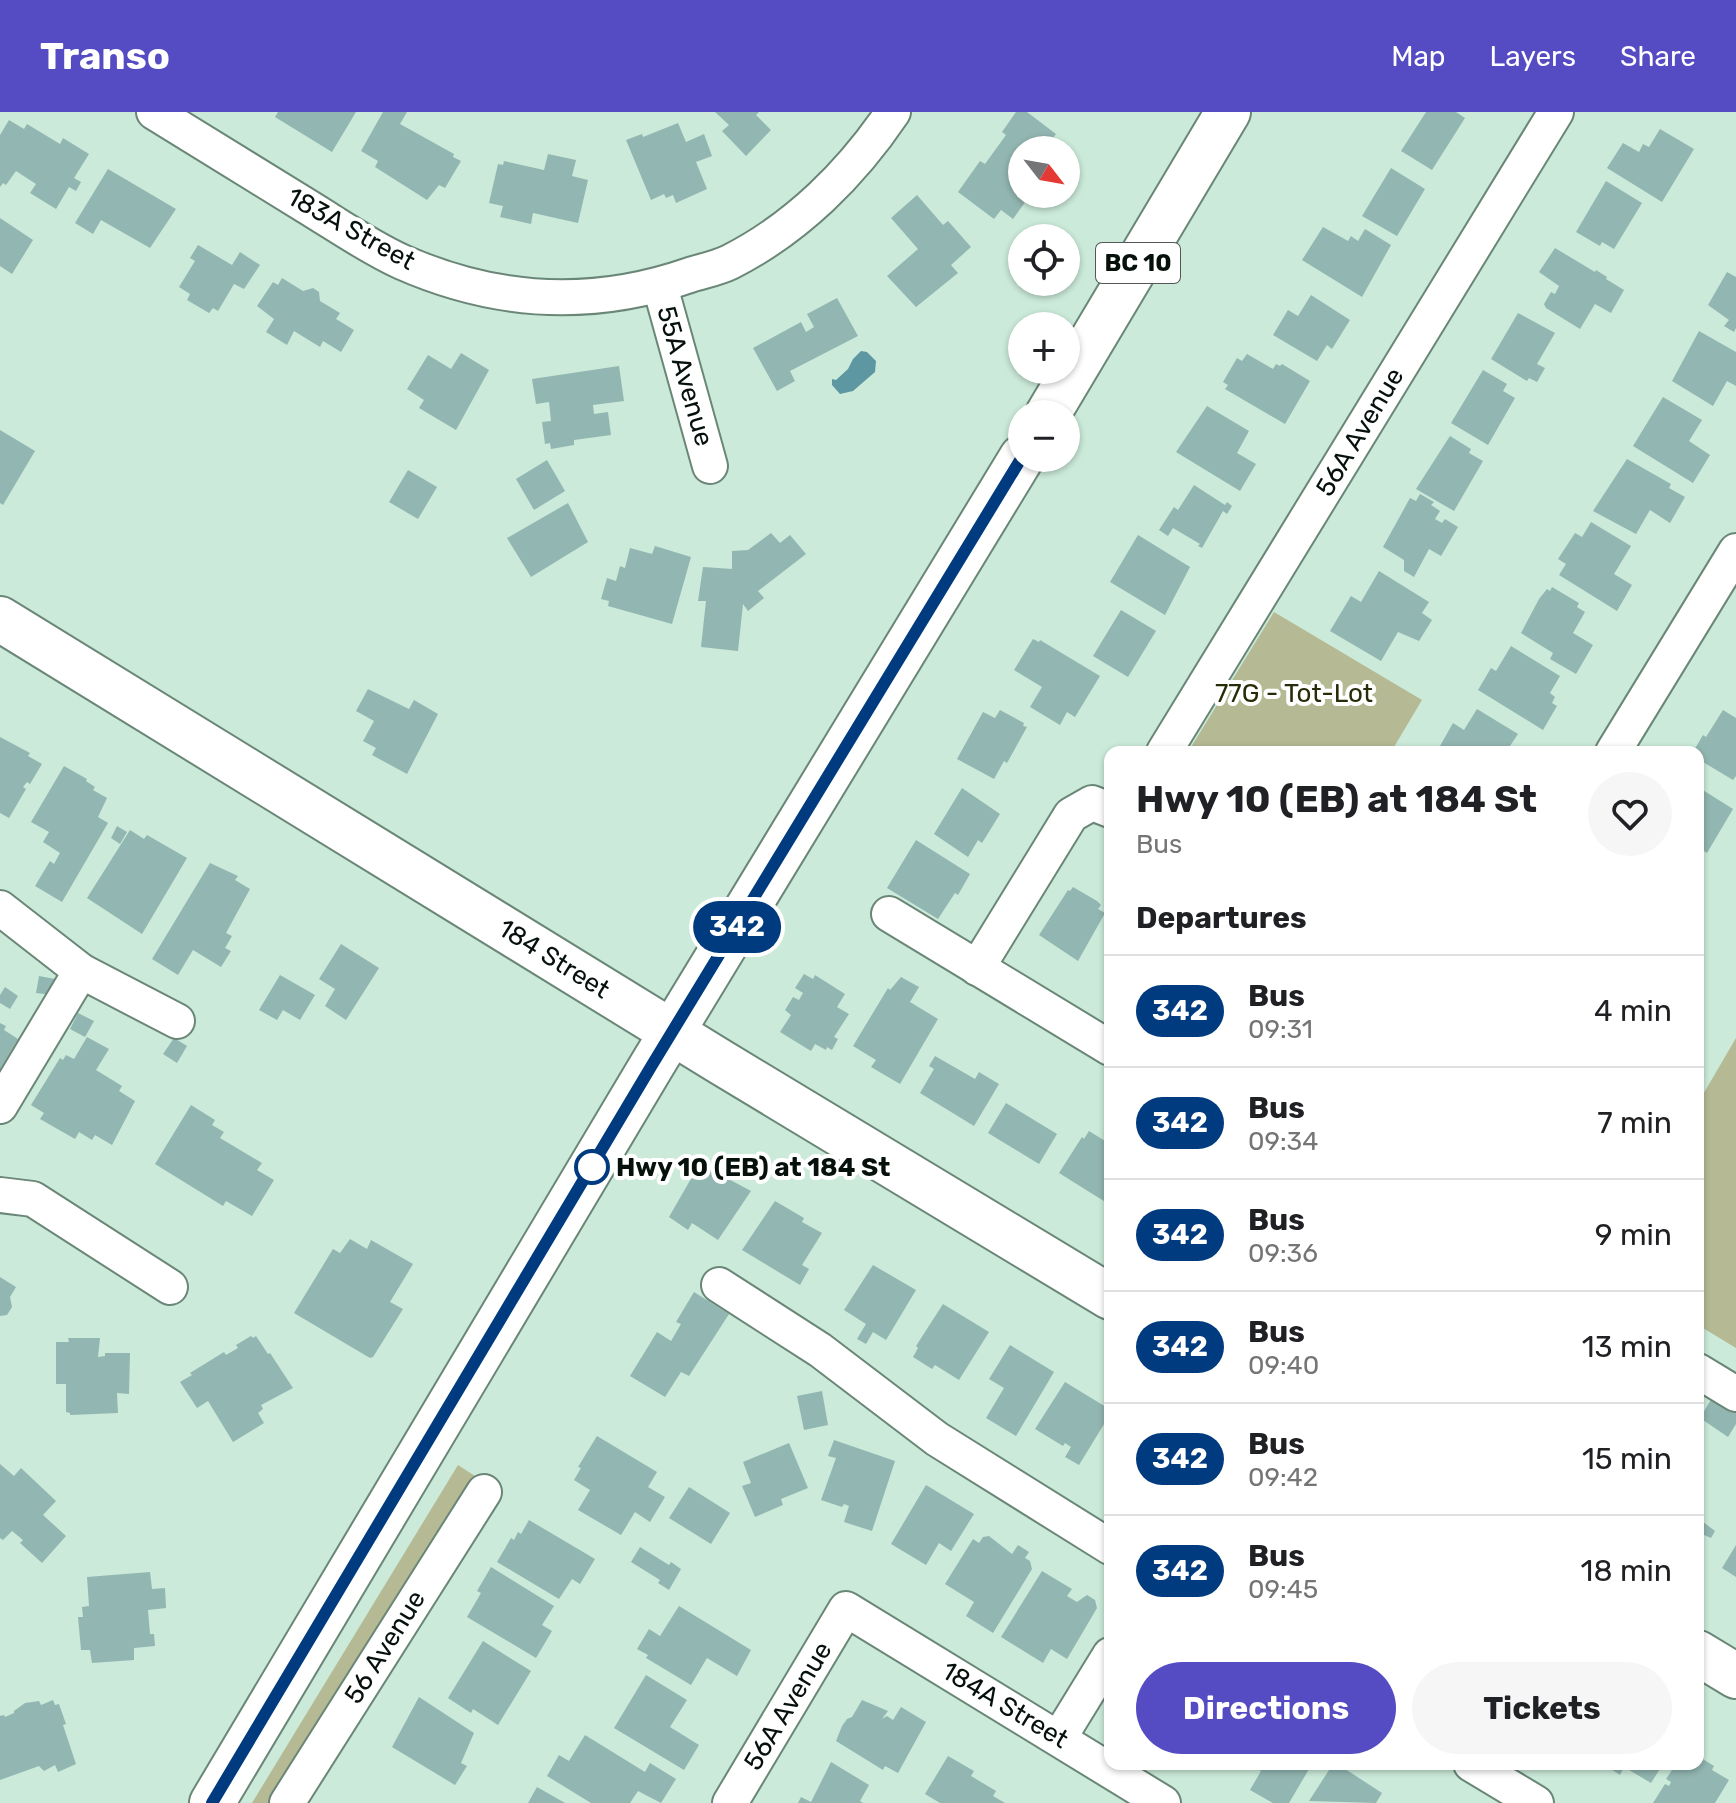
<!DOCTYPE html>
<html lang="en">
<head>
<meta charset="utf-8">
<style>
	:root { --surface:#fff; --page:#f6f6f6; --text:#202124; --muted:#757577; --line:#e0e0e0; --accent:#554bc3 }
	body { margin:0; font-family:Rubik,sans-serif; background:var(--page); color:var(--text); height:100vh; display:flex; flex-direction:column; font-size:30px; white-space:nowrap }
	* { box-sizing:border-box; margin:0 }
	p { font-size:26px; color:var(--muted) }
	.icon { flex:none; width:44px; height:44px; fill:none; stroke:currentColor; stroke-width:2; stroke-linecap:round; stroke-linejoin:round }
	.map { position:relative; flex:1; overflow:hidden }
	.panel { position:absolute; left:1104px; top:634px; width:600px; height:1024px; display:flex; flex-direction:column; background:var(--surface); border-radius:16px; box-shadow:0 2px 6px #0004 }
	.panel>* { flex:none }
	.badge { padding:0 16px; border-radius:26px; font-size:28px; line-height:52px }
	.needle { width:52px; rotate:121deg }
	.buttons { position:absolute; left:1008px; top:24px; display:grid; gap:16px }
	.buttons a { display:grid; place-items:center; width:72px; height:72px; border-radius:50%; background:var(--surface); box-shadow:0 2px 6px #0004; font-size:40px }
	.map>.badge { position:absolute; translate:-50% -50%; box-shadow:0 0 0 4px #fff }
	h2 { padding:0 32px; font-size:30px; line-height:72px }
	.round { display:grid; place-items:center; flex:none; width:84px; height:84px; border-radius:42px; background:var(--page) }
	.summary { display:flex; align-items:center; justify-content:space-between; height:136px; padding:0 32px }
	h1 { font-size:38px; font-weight:700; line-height:60px }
	.button { display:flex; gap:16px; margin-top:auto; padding:16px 32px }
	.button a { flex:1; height:92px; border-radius:48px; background:var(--accent); color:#fff; font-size:32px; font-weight:700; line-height:92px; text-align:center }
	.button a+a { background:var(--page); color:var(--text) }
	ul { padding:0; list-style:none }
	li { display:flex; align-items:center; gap:24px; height:112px; padding:0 32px; border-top:2px solid var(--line) }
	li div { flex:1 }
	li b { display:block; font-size:30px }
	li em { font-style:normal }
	li .badge { min-width:88px; font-weight:700; text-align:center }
	header { display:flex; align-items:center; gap:48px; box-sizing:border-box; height:112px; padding:0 40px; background:var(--accent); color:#fff }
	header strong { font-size:38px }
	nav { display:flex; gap:44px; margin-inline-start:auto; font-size:28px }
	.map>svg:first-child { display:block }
	.green { fill:#b5ba94 }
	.water { fill:#5d97a1 }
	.building { fill:#92b6b1 }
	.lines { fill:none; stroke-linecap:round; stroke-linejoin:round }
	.minor-casing { stroke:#6a8677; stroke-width:38 }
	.major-casing { stroke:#6a8677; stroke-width:48 }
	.highway-casing { stroke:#6a8677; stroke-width:48 }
	.minor { stroke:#fff; stroke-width:34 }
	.major { stroke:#fff; stroke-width:44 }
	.highway { stroke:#fff; stroke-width:44 }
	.line-casing { stroke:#fff; stroke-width:18 }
	.line { stroke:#003b80; stroke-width:12 }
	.stop-dot { fill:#fff; stroke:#003b80; stroke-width:4 }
	.labels { text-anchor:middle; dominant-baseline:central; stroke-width:8; stroke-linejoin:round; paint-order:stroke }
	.shield { fill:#fff; stroke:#515855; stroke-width:2 }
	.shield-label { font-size:24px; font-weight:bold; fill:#07110c }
	.street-label { font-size:26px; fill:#07110c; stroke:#fff }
	.park-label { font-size:26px; fill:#292c08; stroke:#fff }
	.stop-label { font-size:26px; font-weight:bold; fill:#07110c; stroke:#fff; text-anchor:start }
</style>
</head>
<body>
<header>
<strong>Transo</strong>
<nav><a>Map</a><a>Layers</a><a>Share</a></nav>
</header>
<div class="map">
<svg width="1736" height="1691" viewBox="0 0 1736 1691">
	<rect width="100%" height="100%" fill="#cbead9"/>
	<g class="green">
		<polygon points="1274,500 1422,588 1391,640 1188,640"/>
		<polygon points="1736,926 1736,1236 1698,1213 1698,991"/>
		<polygon points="458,1353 478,1366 273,1691 252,1691"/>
	</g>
	<polygon class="water" points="861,239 867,240 876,249 875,260 853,279 840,282 832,273 832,267 836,268 848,257 853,247"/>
	<g class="building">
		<polygon points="278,0 356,0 332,40 275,5"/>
		<polygon points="383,0 407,0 400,12 454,42 453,45 461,49 445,76 439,73 427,88 375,55 378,49 361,39"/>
		<polygon points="715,0 759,0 756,3 771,18 746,44 722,19 729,13"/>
		<polygon points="1016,0 1027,0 1056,22 1044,38 1022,38 1022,82 1031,82 1013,107 1001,98 994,107 958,80 980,49 985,52 1006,23 1002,20"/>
		<polygon points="1426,0 1456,0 1465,6 1432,58 1401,39"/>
		<polygon points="9,8 24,17 27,12 60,32 63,26 89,42 74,66 81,70 76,79 69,75 56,97 30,81 36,72 16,59 6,73 3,71 0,75 0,23"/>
		<polygon points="678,11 686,30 704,22 712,44 696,50 707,77 676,91 673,83 666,86 664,82 651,88 626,28 642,22 643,25"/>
		<polygon points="1660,17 1694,37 1662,90 1607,56 1623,31 1639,40 1643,32 1649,35"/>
		<polygon points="548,42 576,48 572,64 588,68 578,111 533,101 531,112 500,105 503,94 489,91 498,52 503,53 504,49 544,58"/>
		<polygon points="1391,56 1425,77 1397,124 1362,104"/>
		<polygon points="108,57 176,97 150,136 101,108 93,122 75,111"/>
		<polygon points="1606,69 1642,91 1614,137 1602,130 1600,134 1576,120"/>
		<polygon points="917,83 943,113 948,109 971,135 951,153 958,161 916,195 887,164 918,137 891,106"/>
		<polygon points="0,106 33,128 12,162 0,154"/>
		<polygon points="1323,115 1348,129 1351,124 1358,129 1365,117 1391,133 1362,185 1302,148"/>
		<polygon points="198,133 232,153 240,140 260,153 244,177 234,172 218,199 213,196 209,201 187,188 190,182 179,175 195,149 190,146"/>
		<polygon points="1555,136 1595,160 1596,158 1607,165 1606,167 1624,178 1611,201 1595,192 1580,217 1546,196 1544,192 1551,180 1555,182 1559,174 1539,160"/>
		<polygon points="1727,160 1736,165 1736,216 1734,220 1724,214 1729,208 1708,193"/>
		<polygon points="282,166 303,179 313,176 319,180 320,189 340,201 336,207 354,218 341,240 323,229 320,235 294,219 287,233 266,220 274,207 257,194 273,170 278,173"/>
		<polygon points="1311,183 1350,208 1332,237 1327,233 1317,249 1273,223 1288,198 1298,204"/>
		<polygon points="837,186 858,224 790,259 795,269 777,279 753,236 801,210 806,220 814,215 807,202"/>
		<polygon points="1518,201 1555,221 1537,252 1545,256 1537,270 1529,266 1527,269 1491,247"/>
		<polygon points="1699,219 1736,240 1736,274 1727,269 1713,294 1672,269"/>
		<polygon points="461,241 489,258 456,318 419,296 424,288 407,277 428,243 451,257"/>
		<polygon points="1247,242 1273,257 1276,252 1280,254 1282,252 1310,269 1285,312 1225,277 1228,273 1223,270 1237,246 1242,249"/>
		<polygon points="619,254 624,289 593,293 594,302 608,300 611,323 574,328 574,333 551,337 550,331 545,332 542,310 551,309 549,290 536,292 532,267"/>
		<polygon points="1483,258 1507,272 1503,279 1515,286 1488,333 1451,311"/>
		<polygon points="1663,285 1702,308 1689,329 1710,343 1693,371 1633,334"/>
		<polygon points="1207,294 1249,319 1237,341 1256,352 1240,379 1176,340"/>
		<polygon points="0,318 35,339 3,393 0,391"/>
		<polygon points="1450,324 1471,337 1469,341 1483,349 1454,399 1416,377"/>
		<polygon points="1627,347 1671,372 1669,376 1685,385 1670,411 1650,398 1636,422 1593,399"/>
		<polygon points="547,348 565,379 534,398 516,367"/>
		<polygon points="408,358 437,375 418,407 389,390"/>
		<polygon points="1194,373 1225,393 1227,390 1232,394 1227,402 1223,399 1202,436 1198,434 1200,432 1173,416 1168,424 1159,418 1174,395 1178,398"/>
		<polygon points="1420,382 1434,390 1431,393 1440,399 1435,407 1442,411 1445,407 1458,415 1441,444 1429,437 1414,465 1404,459 1404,448 1383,435 1410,386 1416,389"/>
		<polygon points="568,391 588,430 531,465 507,426"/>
		<polygon points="1591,410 1631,434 1614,462 1632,473 1617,499 1559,463 1566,452 1558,447 1575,421 1582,425"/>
		<polygon points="771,421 780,431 790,423 806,442 758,479 764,486 748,499 743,492 738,539 701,535 706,489 698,489 703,455 732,457 732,439 748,438"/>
		<polygon points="1138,423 1190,455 1165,503 1110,470"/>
		<polygon points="655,434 691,445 672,512 608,494 609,489 601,487 607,466 616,469 620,454 625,456 630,436 652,442"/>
		<polygon points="1379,459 1429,490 1422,501 1432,508 1419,529 1398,520 1381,549 1330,519 1351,484 1361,490"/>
		<polygon points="1552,475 1579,491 1577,495 1585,500 1573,521 1593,533 1576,562 1550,547 1553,541 1521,521 1539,487 1547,477 1550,479"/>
		<polygon points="1121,498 1156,519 1128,565 1093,544"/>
		<polygon points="1033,527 1039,530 1040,528 1100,564 1075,605 1067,600 1060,613 1030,595 1042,575 1014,558"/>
		<polygon points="1511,534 1560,564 1550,581 1555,585 1552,591 1557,594 1543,618 1478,578 1491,556 1496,559"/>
		<polygon points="368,577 409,597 414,588 438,602 407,662 372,643 376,636 363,629 374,609 356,599"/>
		<polygon points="1477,597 1518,622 1506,640 1450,640 1440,634 1453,611 1464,618"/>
		<polygon points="1000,598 1024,611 1023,614 1027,615 1007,651 1004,649 994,667 957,647 983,600 995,606"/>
		<polygon points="1723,598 1736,606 1736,664 1733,668 1698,647 1698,640 1693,640 1703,623 1706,625"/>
		<polygon points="0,625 30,641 28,644 42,652 30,672 27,670 23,675 26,677 9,706 0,701"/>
		<polygon points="64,654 87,667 86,669 95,675 93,678 107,686 98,705 108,711 62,790 35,774 50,749 54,752 60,741 43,730 49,720 31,710"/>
		<polygon points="1698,675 1733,697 1707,741 1698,735"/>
		<polygon points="962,676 1000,702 982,731 978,728 968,745 934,722"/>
		<polygon points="117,714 127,720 120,732 111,726"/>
		<polygon points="130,718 144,727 147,723 187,746 142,822 87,786"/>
		<polygon points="916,728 970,762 958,783 955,781 938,807 887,776"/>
		<polygon points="210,751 238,764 235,768 250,777 226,821 232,824 225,836 231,839 221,855 193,838 178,863 152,847"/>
		<polygon points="1073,775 1097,789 1101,793 1098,797 1105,801 1078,849 1039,823 1068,778 1070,779"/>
		<polygon points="341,832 379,856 346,908 325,894 335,877 319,867"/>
		<polygon points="804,862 813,867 815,863 845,882 837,895 849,902 834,925 838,927 832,938 827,935 826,938 815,932 811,939 780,920 791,903 785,898 793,885 799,888 803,881 795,876"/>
		<polygon points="280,863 315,883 300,908 283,898 277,908 259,898"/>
		<polygon points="39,864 55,867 53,883 36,881"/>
		<polygon points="901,865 919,875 910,890 938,907 900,972 871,955 876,948 853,934 888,876 890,878"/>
		<polygon points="5,875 18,884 10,897 0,891 0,883"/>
		<polygon points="78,901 94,909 85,925 70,917"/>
		<polygon points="0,911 6,914 4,918 18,927 0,957"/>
		<polygon points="87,925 109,937 96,958 122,974 119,979 135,989 112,1033 95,1023 92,1028 79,1020 75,1027 40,1007 44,1001 31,993 60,946 63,948 66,943 74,947"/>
		<polygon points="174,926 187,934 177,951 163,942"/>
		<polygon points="935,944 975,967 979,960 999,972 974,1014 920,981 934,957 929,954"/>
		<polygon points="1006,991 1057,1022 1039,1052 988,1021"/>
		<polygon points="191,993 215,1008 212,1013 224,1020 220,1026 262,1051 257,1058 274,1068 252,1104 226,1089 223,1094 155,1052"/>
		<polygon points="1089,1019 1110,1032 1106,1041 1110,1043 1110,1085 1107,1091 1059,1061 1082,1025 1084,1027"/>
		<polygon points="706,1055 751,1079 718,1128 692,1111 688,1118 669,1105 696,1058"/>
		<polygon points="775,1089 804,1106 802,1110 822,1121 802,1153 809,1157 800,1173 742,1138"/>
		<polygon points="350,1127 367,1137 371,1128 413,1152 390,1190 403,1197 373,1245 370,1246 294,1201 333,1137 340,1141"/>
		<polygon points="873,1153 916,1178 886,1228 873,1220 866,1232 857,1227 866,1212 844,1198"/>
		<polygon points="0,1165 16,1175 10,1185 12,1195 7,1203 0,1204"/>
		<polygon points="694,1180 729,1202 689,1264 681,1260 665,1285 630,1264 657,1220 671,1229 681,1212 676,1210"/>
		<polygon points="943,1192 989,1220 959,1268 935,1253 932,1257 913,1245 918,1236 916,1234"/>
		<polygon points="251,1224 253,1226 256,1224 268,1242 270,1241 293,1276 261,1293 263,1297 258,1301 264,1311 233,1330 208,1289 197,1296 180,1270 192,1263 190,1261 224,1240 226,1243 238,1236 236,1233"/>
		<polygon points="68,1226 100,1226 98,1245 105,1244 105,1241 130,1241 129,1282 117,1281 118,1301 70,1303 70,1301 66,1300 66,1272 56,1272 56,1230 69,1230"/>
		<polygon points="1010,1233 1054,1260 1016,1324 986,1306 1004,1276 989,1267"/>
		<polygon points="1065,1270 1106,1295 1109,1304 1079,1353 1065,1345 1071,1335 1065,1331 1063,1334 1035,1317"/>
		<polygon points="822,1279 828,1313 804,1318 797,1284"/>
		<polygon points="1712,1286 1736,1300 1736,1312 1728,1325 1700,1306"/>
		<polygon points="597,1324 657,1360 648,1375 665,1385 650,1410 635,1400 621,1423 578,1398 590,1378 574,1368 581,1356 578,1355"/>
		<polygon points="834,1328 895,1349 872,1419 844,1410 849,1394 844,1392 842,1395 821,1388 836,1346 828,1344"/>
		<polygon points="789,1331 808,1376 781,1387 783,1393 755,1405 742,1374 751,1371 743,1350"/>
		<polygon points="0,1352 14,1364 21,1356 56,1389 43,1403 66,1424 42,1451 20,1431 23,1428 12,1419 3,1428 0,1426"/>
		<polygon points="926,1373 974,1402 951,1439 939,1431 926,1453 891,1432"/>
		<polygon points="689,1375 730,1401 711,1432 669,1406"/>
		<polygon points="1698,1406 1715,1419 1711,1426 1704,1423 1698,1433"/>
		<polygon points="529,1408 595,1447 580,1472 572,1467 559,1487 497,1450 511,1426 514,1428 518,1420 521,1422"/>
		<polygon points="989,1424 1012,1442 1018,1433 1029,1440 1025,1446 1030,1449 1032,1457 993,1521 966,1504 974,1490 945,1472 973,1427 979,1431 983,1425"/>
		<polygon points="1736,1433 1736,1465 1722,1456"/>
		<polygon points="640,1435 669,1453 671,1450 681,1457 669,1478 658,1471 660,1468 631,1450"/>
		<polygon points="491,1455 554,1494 542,1513 552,1519 536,1546 467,1505 481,1481 477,1479"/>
		<polygon points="1042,1459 1072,1477 1067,1484 1077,1490 1087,1483 1095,1488 1097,1496 1067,1547 1051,1537 1043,1551 1001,1525"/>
		<polygon points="150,1460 152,1477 165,1476 166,1496 148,1498 150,1522 154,1522 155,1534 134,1536 134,1548 92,1551 90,1538 81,1538 78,1505 83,1505 82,1495 89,1494 87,1465"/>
		<polygon points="679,1494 751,1538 737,1564 707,1546 691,1573 646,1546 648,1543 637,1537 649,1517 660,1524"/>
		<polygon points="483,1529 531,1559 498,1613 473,1597 471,1601 448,1586"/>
		<polygon points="646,1563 687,1588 670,1615 699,1633 684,1658 614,1616"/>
		<polygon points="419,1585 474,1621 461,1651 467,1654 455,1673 392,1635"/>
		<polygon points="53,1588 55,1593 59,1592 66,1612 63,1613 76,1652 58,1660 55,1653 44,1659 39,1654 0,1668 0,1604 4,1603 5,1605 14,1601 14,1599 25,1591 39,1589 41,1593"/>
		<polygon points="862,1588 888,1599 882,1607 887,1604 893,1608 901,1595 926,1610 898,1661 885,1654 883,1658 836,1629 842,1614 847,1607 852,1605"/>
		<polygon points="585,1623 645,1660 650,1651 676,1667 661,1691 638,1679 630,1691 591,1691 547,1664 559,1643 569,1649"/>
		<polygon points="948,1644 974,1659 971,1664 996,1679 993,1684 1005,1691 940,1691 925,1682"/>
		<polygon points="1698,1644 1714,1654 1712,1658 1729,1668 1715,1691 1653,1691 1665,1672 1669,1674 1671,1670 1666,1667 1676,1652 1698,1652"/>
		<polygon points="831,1650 869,1673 860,1689 863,1691 798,1691 801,1685 811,1690"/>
		<polygon points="1248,1652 1312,1652 1289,1691 1273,1691 1250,1678 1261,1659"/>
		<polygon points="1603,1652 1663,1652 1651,1671 1624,1655 1620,1663"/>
		<polygon points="1339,1653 1382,1681 1376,1691 1309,1689 1331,1655 1336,1658"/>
		<polygon points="537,1675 565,1691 528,1691"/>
	</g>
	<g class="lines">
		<g class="minor-casing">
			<g id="minor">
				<path d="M154,0c51,32 103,63 154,95 31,19 61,40 94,55 95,42 190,47 288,13 13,-4 28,-7 40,-13 67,-34 122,-89 163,-150"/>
				<polyline points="660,174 710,354"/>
				<polyline points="1164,640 1556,0"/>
				<polyline points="1613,640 1736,439"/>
				<polyline points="0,796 81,859 177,909"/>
				<polyline points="889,802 1110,936"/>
				<polyline points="977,856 1071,703 1092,691 1110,698"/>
				<polyline points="0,994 81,859"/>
				<polyline points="0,1083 33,1087 170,1175"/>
				<polyline points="719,1173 820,1238 937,1327 1110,1435"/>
				<polyline points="1698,1259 1736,1282"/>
				<polyline points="1059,1626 1110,1543"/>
				<polyline points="1471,1652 1536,1691"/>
				<polyline points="287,1691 484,1380"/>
				<polyline points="730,1691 846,1497 1163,1691"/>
			</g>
		</g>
		<g class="major-casing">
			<g id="major">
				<polyline points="0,507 719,949 1110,1185"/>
				<polyline points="1698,1541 1736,1564"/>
			</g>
		</g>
		<g class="highway-casing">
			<g id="highway">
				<polyline points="1048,302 1228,0"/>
				<polyline points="212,1691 652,953 1022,345"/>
			</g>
		</g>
		<use href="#minor" class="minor"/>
		<use href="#major" class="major"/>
		<use href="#highway" class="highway"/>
	</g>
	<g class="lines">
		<g class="line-casing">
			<polyline id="line" points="212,1691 652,953 1022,345"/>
		</g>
		<use href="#line" class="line"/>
	</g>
	<circle class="stop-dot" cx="592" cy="1055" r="16"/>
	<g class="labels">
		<rect class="shield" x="1096" y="131" width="84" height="40" rx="6"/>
		<g class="shield-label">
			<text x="1138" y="151">BC 10</text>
		</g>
		<g class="street-label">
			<text transform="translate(351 117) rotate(29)">183A Street</text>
			<text transform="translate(685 264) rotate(74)">55A Avenue</text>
			<text transform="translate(1360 320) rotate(-59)">56A Avenue</text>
			<text transform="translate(554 847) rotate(32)">184 Street</text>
			<text transform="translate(385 1535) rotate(-58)">56 Avenue</text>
			<text transform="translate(1005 1593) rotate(31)">184A Street</text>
			<text transform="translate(788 1594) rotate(-59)">56A Avenue</text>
		</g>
		<g class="park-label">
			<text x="1294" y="581">77G - Tot-Lot</text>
		</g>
		<g class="stop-label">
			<text x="616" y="1055">Hwy 10 (EB) at 184 St</text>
		</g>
	</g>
</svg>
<div class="buttons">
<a><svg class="needle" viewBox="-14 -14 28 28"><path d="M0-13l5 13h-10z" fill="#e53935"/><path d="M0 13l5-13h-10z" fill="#757577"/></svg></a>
<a><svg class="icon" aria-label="locate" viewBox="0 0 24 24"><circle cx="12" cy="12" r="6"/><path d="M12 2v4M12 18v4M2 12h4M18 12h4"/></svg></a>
<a>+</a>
<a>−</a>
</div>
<b class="badge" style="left:737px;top:815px;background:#003b80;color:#fff">342</b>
<section class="panel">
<div class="summary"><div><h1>Hwy 10 (EB) at 184 St</h1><p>Bus</p></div><a class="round"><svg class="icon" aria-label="heart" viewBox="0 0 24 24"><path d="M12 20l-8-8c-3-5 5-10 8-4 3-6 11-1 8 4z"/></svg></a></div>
<h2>Departures</h2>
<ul>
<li><span class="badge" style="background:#003b80;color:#fff">342</span><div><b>Bus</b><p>09:31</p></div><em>4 min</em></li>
<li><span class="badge" style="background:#003b80;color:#fff">342</span><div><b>Bus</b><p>09:34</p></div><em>7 min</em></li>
<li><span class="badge" style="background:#003b80;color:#fff">342</span><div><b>Bus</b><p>09:36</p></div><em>9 min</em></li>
<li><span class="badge" style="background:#003b80;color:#fff">342</span><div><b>Bus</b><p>09:40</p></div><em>13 min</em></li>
<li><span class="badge" style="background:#003b80;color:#fff">342</span><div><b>Bus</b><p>09:42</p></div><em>15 min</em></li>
<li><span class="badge" style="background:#003b80;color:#fff">342</span><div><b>Bus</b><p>09:45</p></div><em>18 min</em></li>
</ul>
<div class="button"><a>Directions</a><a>Tickets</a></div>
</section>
</div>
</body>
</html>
